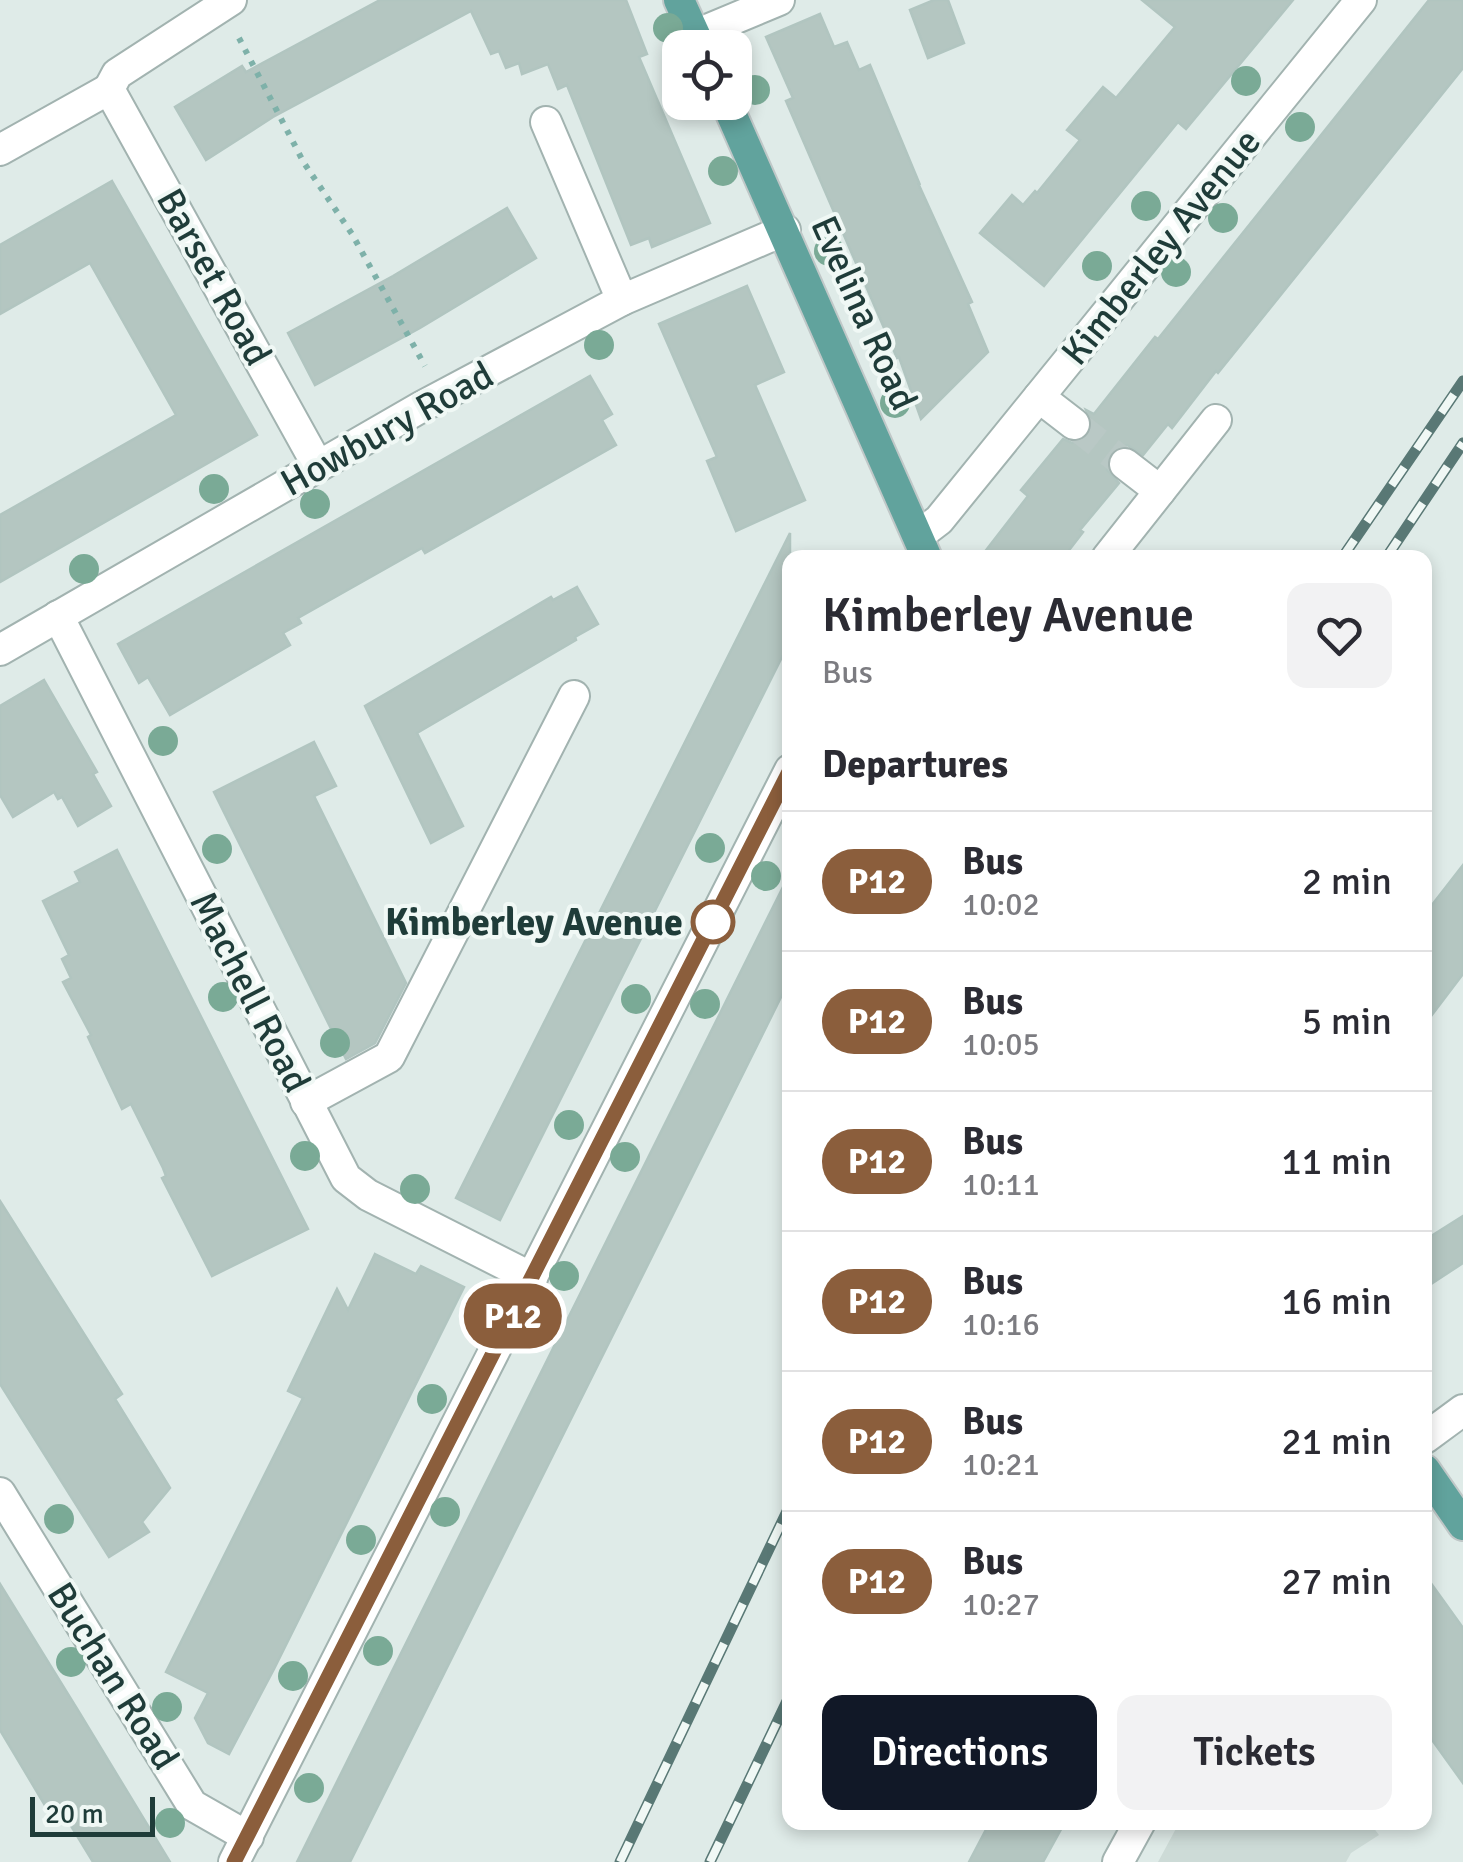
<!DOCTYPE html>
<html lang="en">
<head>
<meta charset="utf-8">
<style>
	:root { --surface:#fff; --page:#f2f2f3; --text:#2b2b33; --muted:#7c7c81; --line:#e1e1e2; --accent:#111827 }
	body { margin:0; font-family:Signika,sans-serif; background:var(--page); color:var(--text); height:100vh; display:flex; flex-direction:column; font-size:38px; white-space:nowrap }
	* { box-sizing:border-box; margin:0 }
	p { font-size:32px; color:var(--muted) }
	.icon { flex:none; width:55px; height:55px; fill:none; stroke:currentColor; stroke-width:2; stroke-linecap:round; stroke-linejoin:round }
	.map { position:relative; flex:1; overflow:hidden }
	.drawer { position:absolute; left:782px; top:550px; width:650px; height:1280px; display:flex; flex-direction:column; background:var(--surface); border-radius:20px; box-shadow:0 5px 15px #0003 }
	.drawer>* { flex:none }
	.badge { padding:0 20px; border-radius:32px; font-size:35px; line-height:65px }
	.fabs { position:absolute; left:662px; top:30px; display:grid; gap:20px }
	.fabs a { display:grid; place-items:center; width:90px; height:90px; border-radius:20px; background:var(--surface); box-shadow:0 5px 15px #0003; font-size:50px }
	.scale { position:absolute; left:30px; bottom:25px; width:125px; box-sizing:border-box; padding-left:10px; border:5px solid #1f3c39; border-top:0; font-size:28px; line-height:35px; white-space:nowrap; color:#1f3c39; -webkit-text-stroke:8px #f0f8f5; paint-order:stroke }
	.map>.badge { position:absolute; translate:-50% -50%; box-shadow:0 0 0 5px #fff }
	h2 { padding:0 40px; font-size:38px; line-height:90px }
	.round { display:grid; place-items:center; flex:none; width:105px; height:105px; border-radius:20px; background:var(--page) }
	.headline { display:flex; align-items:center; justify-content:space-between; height:170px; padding:0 40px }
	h1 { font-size:48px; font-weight:600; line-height:75px }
	.button { display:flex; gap:20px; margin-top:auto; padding:20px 40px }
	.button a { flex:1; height:115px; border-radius:20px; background:var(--accent); color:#fff; font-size:40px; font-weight:600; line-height:115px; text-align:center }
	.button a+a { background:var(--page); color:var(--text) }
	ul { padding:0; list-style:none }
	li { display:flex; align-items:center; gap:30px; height:140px; padding:0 40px; border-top:2px solid var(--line) }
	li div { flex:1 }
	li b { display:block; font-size:38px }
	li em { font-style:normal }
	li .badge { min-width:110px; font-weight:700; text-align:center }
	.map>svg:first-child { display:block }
	.built { fill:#cddbd7 }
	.building { fill:#b4c6c1; stroke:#b1c5c0; stroke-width:2.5 }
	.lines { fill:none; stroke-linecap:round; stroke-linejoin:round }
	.minor-tunnel { stroke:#b9c8c5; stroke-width:30; stroke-dasharray:30 15; stroke-linecap:butt }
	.minor-casing { stroke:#a2b3b0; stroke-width:34 }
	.major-casing { stroke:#c0c8c8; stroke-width:34 }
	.path { stroke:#7eb1a9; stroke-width:6; stroke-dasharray:5 8; stroke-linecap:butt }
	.minor { stroke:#fff; stroke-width:30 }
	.major { stroke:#61a39d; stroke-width:30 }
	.rail-casing { stroke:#597875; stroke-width:11 }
	.rail { stroke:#f0f8f5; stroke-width:8; stroke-dasharray:22; stroke-linecap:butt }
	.tree { fill:#7aaa96 }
	.line-casing { stroke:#fff; stroke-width:22 }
	.line { stroke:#8b5e3c; stroke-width:15 }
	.stop-dot { fill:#fff; stroke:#8b5e3c; stroke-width:5 }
	.labels { text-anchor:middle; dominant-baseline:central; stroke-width:8; stroke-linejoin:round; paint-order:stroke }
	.street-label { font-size:38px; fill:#1f3c39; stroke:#f0f8f5 }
	.stop-label { font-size:38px; font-weight:bold; fill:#1f3c39; stroke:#f0f8f5; text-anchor:end }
</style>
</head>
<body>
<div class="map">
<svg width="1463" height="1862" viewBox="0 0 1463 1862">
	<rect width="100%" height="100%" fill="#dfebe8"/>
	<polygon class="built" points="1179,1823 1370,1823 1379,1835 1351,1853 1346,1862 1158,1862"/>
	<g class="building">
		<polygon points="380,0 626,0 647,54 639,57 710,223 652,247 649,238 631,245 567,85 558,89 548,64 522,74 519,63 506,68 499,51 491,54 471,11 273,117 206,160 175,107 242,66 246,72"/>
		<polygon points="934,0 948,0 964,43 928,58 910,10"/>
		<polygon points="1142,0 1293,0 1186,129 1178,122 1044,286 980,233 1012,195 1023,205 1035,191 1037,193 1080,140 1067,130 1103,87 1116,98 1175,27"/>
		<polygon points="1429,0 1463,0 1463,68 1218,373 1216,371 1172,428 1168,424 1143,455 1127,445 1111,452 1107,470 1119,483 1080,530 1083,532 1063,558 980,558 1028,496 1021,490 1063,439 1072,443 1088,436 1093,426 1086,410 1094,414 1155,337 1158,339"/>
		<polygon points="820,14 834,47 847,42 859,70 870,65 920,185 918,183 972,302 968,304 988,352 921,419 899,357 897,358 786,101 793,98 766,37"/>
		<polygon points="112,181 257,435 0,582 0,515 176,415 90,263 0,314 0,245"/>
		<polygon points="507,208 536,258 420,328 315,385 288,333 393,276"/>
		<polygon points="747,286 784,372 755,385 805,500 736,531 707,461 717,457 659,324"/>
		<polygon points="590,376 612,414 602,420 616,445 425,553 422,548 298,618 301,623 283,633 290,645 170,715 148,677 139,683 118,644"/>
		<polygon points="790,533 790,641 500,1220 456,1198"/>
		<polygon points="577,587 598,624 575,637 576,640 417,733 463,826 431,843 365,706 551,597 553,600"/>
		<polygon points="44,680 97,772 93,774 111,806 78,826 62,797 58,799 54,792 13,817 0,795 0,706"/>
		<polygon points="314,742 336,786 314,796 406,983 375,1043 346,1059 214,792"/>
		<polygon points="117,850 308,1229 212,1276 162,1178 166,1176 163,1168 131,1104 122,1109 88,1037 91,1035 63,982 71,978 62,959 69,955 43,901 80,882 75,872"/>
		<polygon points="1463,865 1463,974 1425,1024 1425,914"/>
		<polygon points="790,873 790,979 718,1124 350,1862 297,1862"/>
		<polygon points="0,1201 122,1394 115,1399 170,1488 142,1522 149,1532 109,1557 0,1384"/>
		<polygon points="1463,1216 1463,1263 1425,1288 1425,1240"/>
		<polygon points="375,1254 416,1274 421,1266 464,1287 274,1669 229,1754 208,1743 195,1718 208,1693 166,1672 303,1398 288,1391 337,1289 348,1310"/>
		<polygon points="1425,1575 1463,1628 1463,1783 1425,1730"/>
		<polygon points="0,1584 79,1712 170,1862 93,1862 65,1816 55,1822 40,1797 0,1730"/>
		<polygon points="990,1822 1065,1822 1043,1862 969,1862"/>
	</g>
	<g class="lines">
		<polyline class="minor-tunnel" points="1074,424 1125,464"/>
		<g class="minor-casing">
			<g id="minor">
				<polyline points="695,35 779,0"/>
				<polyline points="109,89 117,74 231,0"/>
				<polyline points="546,122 622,300"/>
				<polyline points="0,150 109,89 318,466"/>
				<polyline points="1039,397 1074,424"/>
				<polyline points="1160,491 1216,420"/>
				<polyline points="918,536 939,520 1361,0"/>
				<polyline points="1107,558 1160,491 1125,464"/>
				<polyline points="58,616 346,1178 368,1195 532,1278"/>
				<polyline points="0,650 421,407 622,300 785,230"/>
				<polyline points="306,1102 389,1057 574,696"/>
				<polyline points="1425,1438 1463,1410"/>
				<polyline points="0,1493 192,1805 248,1837"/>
				<polyline points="234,1862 790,770"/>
				<polyline points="1118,1862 1140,1822"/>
			</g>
		</g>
		<g class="major-casing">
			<g id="major">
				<polyline points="679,0 701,48"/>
				<polyline points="726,102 927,558"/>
				<polyline points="1425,1470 1463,1525"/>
			</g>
		</g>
		<polyline class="path" points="239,38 304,163 352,234 425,366"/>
		<use href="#minor" class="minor"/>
		<use href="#major" class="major"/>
		<g class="rail-casing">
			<g id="rail">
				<polyline points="1342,558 1463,381"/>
				<polyline points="1386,558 1463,443"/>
				<polyline points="620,1862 790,1505"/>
				<polyline points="710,1862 790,1695"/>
			</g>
		</g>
		<use href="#rail" class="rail"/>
	</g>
	<g class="tree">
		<circle cx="668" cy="28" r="15"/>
		<circle cx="1246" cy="81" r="15"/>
		<circle cx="755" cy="90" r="15"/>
		<circle cx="1300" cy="127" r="15"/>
		<circle cx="723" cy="171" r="15"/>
		<circle cx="1146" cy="206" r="15"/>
		<circle cx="1223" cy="218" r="15"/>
		<circle cx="829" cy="251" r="15"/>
		<circle cx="1097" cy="266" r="15"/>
		<circle cx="1176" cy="272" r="15"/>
		<circle cx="599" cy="345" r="15"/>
		<circle cx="895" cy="403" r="15"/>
		<circle cx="214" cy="489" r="15"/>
		<circle cx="315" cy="504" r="15"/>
		<circle cx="84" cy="569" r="15"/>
		<circle cx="163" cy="741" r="15"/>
		<circle cx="710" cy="848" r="15"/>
		<circle cx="217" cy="849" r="15"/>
		<circle cx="766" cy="876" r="15"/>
		<circle cx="223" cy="997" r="15"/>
		<circle cx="636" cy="999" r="15"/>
		<circle cx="705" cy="1004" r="15"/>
		<circle cx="335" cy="1043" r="15"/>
		<circle cx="569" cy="1125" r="15"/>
		<circle cx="305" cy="1156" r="15"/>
		<circle cx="625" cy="1157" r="15"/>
		<circle cx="415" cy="1189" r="15"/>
		<circle cx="564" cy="1276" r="15"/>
		<circle cx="432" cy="1399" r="15"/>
		<circle cx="445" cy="1512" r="15"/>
		<circle cx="59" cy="1519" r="15"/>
		<circle cx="361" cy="1540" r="15"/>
		<circle cx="378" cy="1651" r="15"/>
		<circle cx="71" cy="1662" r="15"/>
		<circle cx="293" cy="1676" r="15"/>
		<circle cx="167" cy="1707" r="15"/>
		<circle cx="309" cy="1788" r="15"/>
		<circle cx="170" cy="1823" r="15"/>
	</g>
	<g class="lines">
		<g class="line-casing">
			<polyline id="line" points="234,1862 790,770"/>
		</g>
		<use href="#line" class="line"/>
	</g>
	<circle class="stop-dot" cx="713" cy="922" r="20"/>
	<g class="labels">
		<g class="street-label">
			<text transform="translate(1161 247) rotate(-51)">Kimberley Avenue</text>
			<text transform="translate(214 277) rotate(61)">Barset Road</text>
			<text transform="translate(864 313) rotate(66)">Evelina Road</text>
			<text transform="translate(387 429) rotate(-29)">Howbury Road</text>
			<text transform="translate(250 992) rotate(63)">Machell Road</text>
			<text transform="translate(113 1676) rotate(58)">Buchan Road</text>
		</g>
		<g class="stop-label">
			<text x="683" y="922">Kimberley Avenue</text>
		</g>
	</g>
</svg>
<div class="fabs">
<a><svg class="icon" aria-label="locate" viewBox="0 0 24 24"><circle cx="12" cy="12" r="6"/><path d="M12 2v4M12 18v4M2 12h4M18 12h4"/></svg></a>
</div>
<div class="scale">20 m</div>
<b class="badge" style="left:513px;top:1316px;background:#8b5e3c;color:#fff">P12</b>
<section class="drawer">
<div class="headline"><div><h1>Kimberley Avenue</h1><p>Bus</p></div><a class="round"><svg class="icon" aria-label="heart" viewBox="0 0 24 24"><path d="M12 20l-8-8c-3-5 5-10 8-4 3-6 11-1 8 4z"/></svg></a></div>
<h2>Departures</h2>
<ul>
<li><span class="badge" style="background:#8b5e3c;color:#fff">P12</span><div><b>Bus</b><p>10:02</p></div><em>2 min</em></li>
<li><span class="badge" style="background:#8b5e3c;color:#fff">P12</span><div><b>Bus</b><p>10:05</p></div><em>5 min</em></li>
<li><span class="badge" style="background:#8b5e3c;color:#fff">P12</span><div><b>Bus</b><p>10:11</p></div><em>11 min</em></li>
<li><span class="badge" style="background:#8b5e3c;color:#fff">P12</span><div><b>Bus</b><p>10:16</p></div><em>16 min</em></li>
<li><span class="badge" style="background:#8b5e3c;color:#fff">P12</span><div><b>Bus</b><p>10:21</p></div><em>21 min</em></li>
<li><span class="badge" style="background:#8b5e3c;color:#fff">P12</span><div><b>Bus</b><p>10:27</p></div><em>27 min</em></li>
</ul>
<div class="button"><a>Directions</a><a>Tickets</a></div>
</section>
</div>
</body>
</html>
